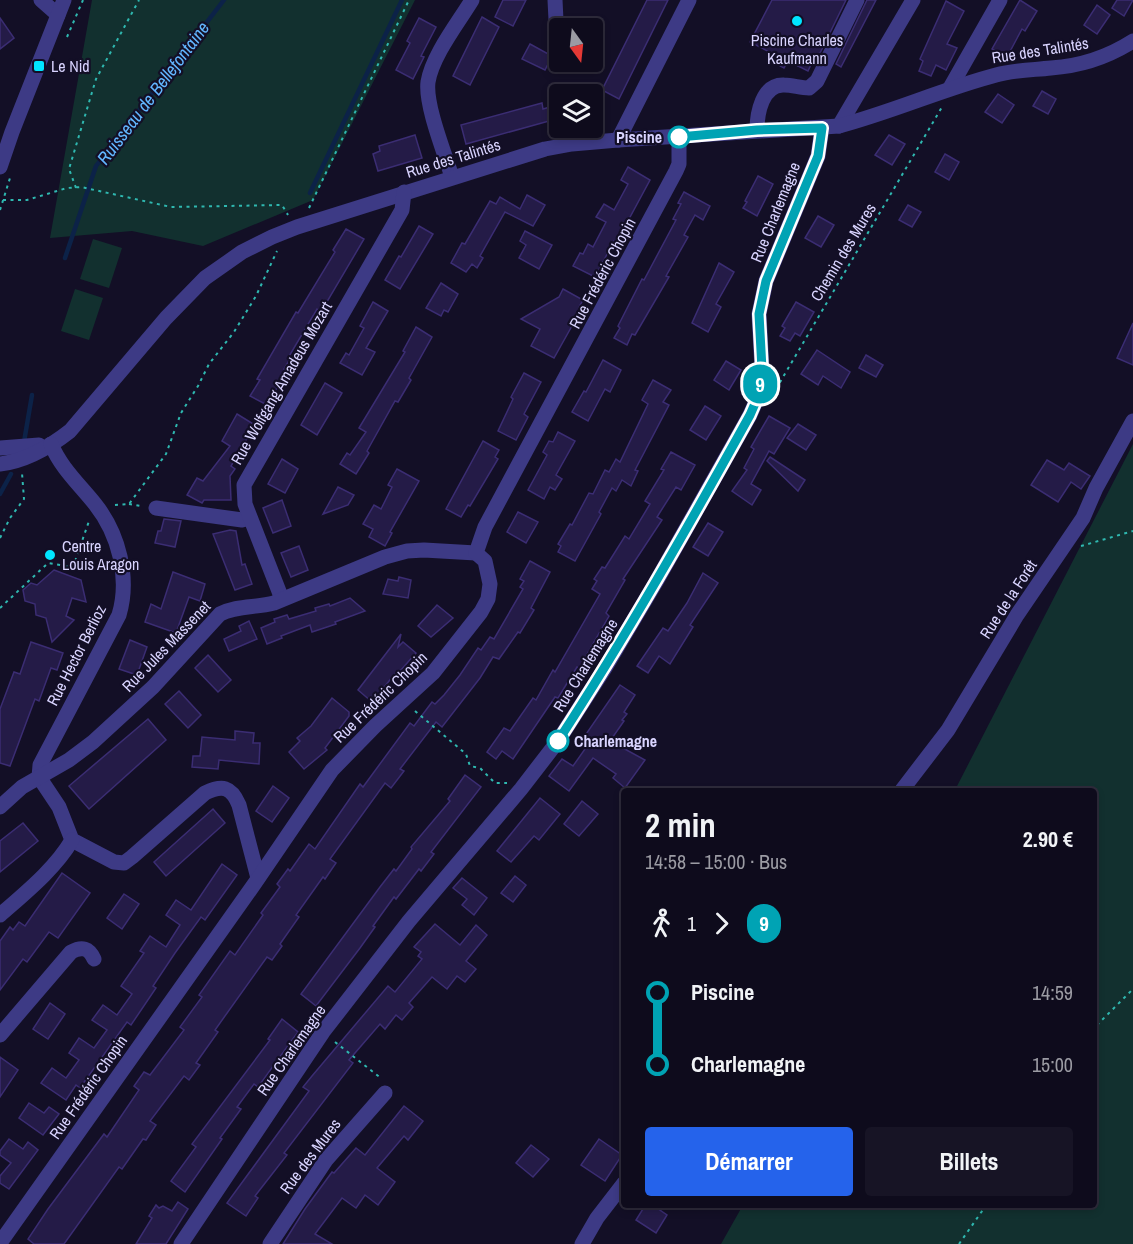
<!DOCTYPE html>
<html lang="fr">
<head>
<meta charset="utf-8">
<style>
	:root { --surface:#0e0b1c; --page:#171425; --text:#f1f3f6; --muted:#9b9ba3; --line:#2e2b3b; --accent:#2563eb }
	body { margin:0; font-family:"Archivo Narrow",sans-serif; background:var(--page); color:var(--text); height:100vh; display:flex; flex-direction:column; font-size:22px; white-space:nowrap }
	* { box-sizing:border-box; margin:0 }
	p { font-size:20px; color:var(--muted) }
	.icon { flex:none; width:33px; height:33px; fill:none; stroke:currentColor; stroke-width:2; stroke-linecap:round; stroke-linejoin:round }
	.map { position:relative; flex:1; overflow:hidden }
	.details { position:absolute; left:621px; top:788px; width:476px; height:420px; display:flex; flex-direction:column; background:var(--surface); border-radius:6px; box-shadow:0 3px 9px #0003,0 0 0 2px var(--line) }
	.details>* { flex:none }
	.badge { padding:0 12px; border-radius:20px; font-size:21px; line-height:39px }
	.needle { width:39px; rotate:165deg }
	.tools { position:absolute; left:549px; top:18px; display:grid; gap:12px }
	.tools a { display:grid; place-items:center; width:54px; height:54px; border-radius:6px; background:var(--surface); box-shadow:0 3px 9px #0003,0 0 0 2px var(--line); font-size:30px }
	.map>.badge { position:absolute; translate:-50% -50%; box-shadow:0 0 0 3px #fff }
	.legs { display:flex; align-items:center; gap:9px; height:66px; padding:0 24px; font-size:20px }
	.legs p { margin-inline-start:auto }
	.overview { display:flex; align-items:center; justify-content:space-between; height:102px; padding:0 24px }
	h1 { font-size:33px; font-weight:700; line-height:45px }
	.primary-button { display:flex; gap:12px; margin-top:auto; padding:12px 24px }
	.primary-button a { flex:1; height:69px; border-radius:6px; background:var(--accent); color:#fff; font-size:24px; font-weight:700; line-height:69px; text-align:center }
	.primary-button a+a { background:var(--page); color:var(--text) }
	ul { padding:0 24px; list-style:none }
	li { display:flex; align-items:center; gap:21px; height:72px; font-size:22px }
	li i { display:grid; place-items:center; width:9px; height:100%; margin:0 8px; background:currentColor }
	li i::after { content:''; width:15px; height:15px; margin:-8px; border:4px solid; border-radius:50%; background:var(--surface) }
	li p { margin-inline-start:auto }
	li:first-child i { background:linear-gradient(#0000 50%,currentColor 0) }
	li:last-child i { background:linear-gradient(currentColor 50%,#0000 0) }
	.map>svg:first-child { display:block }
	.green { fill:#12302f }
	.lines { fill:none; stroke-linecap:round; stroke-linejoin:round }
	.stream { stroke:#0c2248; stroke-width:4.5 }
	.building { fill:#241b47; stroke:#3b2d73; stroke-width:1.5 }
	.path { stroke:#2fb8b0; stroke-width:2; stroke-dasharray:3 4.5; stroke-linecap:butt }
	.minor { stroke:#3d3a85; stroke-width:15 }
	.line-1-casing { stroke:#fff; stroke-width:14 }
	.line-1 { stroke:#00a3b4; stroke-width:9 }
	.poi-dot { fill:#00e5ff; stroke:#130f26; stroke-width:2 }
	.stop-1-dot { fill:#fff; stroke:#00a3b4; stroke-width:3 }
	.labels { text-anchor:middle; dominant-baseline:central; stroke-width:4.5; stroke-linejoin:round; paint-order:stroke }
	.poi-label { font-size:16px; fill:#d9d4ff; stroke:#130f26; text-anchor:start }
	.street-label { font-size:16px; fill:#d9d4ff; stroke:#130f26 }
	.stop-label { font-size:16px; font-weight:bold; fill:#d9d4ff; stroke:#130f26; text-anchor:end }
	.water-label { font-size:18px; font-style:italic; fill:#62b6ff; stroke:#130f26 }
</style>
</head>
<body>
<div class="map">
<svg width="1133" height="1244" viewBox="0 0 1133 1244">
	<rect width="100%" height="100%" fill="#130f26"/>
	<g class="green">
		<polygon points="92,0 415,0 313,200 203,246 132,231 50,238"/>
		<polygon points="93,239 122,248 109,288 80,279"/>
		<polygon points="75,289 103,298 89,340 61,331"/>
		<polygon points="1133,444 1133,1244 721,1244 743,1205 1094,1204 1094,790 955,790"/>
	</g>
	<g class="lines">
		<g class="stream">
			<polyline points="310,193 402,0"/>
			<polyline points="65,258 96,166 224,0"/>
			<polyline points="24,442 32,395"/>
			<polyline points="0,494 11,474"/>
		</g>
	</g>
	<g class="building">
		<polygon points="503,0 526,0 513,26 495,17"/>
		<polygon points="647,0 668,0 619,99 602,90"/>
		<polygon points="772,0 846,0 819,55 816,54 808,71 788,61 784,68 773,62 777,56 750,42"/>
		<polygon points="867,0 876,0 841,67 836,64"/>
		<polygon points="1020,0 1037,11 1025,31 1022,29 1007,57 992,49"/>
		<polygon points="1117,0 1133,0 1124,16 1112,8"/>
		<polygon points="946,1 964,11 947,44 957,48 946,70 936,65 931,76 919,71 923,61 920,59"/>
		<polygon points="1097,5 1110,15 1097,34 1084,25"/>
		<polygon points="482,17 499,27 470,85 453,76"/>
		<polygon points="0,18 14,38 0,49"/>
		<polygon points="419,18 436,27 421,56 424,57 413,79 396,70 410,43 407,41"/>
		<polygon points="530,44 552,56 545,70 522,59"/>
		<polygon points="1042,91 1056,99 1048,114 1033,106"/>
		<polygon points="998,94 1014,105 1002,123 985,112"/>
		<polygon points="542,103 543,109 560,104 560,118 466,144 461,125"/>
		<polygon points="415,135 422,158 378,171 373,154 380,151 379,146"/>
		<polygon points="889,135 905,144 892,165 875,155"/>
		<polygon points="945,154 959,162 949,180 935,172"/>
		<polygon points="628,167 650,180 616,243 614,241 595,277 573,266 580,253 583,254 588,244 593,247 606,222 596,217 604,204 614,210 628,184 621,180"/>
		<polygon points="758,176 773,184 757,216 743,208 747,202 745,201"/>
		<polygon points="684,192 710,206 703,220 695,215 684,235 688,237 666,276 669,277 635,335 632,334 627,345 614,338 620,328 618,326 642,279 644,280 676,220 673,219 681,204 678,203"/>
		<polygon points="527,195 545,205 533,226 505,212 480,256 483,258 477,268 472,264 466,272 451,263 462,243 465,244 490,201 496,204 500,197 520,209"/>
		<polygon points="908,205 921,212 912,227 899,220"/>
		<polygon points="818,216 834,225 821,247 805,238"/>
		<polygon points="419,226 433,234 400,289 385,280 399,256 401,257"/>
		<polygon points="346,229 364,239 321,312 317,309 288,358 290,359 284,369 287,371 267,405 250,396 260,380 257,379 296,312 298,313 335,252 333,250"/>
		<polygon points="525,231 552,245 539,269 519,258 526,245 520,241"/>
		<polygon points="719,263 734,272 716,304 721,307 708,332 692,323"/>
		<polygon points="441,283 458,294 448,312 444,310 441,316 426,308"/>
		<polygon points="563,289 583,300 579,307 582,308 554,358 531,346 540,329 521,319 559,297"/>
		<polygon points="373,302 388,311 366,348 375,352 362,375 340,363 346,353 349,355 364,328 360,326"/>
		<polygon points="796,302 814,312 800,336 795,333 790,341 780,336 785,328 782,326"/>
		<polygon points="1133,323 1133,365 1117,358"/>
		<polygon points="416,327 432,337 409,378 411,380 398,402 395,401 367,451 369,453 356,474 340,464 347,453 350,455 366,432 359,428 405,352 403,351"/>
		<polygon points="817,350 850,372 841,388 823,376 818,385 801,374"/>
		<polygon points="866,355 883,365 876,377 859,368"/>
		<polygon points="603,360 621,370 610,392 605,389 588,421 572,412 584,391 586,392"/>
		<polygon points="726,361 741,370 729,390 714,380"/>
		<polygon points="524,373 541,382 524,414 528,417 516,440 498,431 513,399 511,397"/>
		<polygon points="653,380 671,390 663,402 669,405 635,470 638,471 631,486 622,480 616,491 612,488 599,512 601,514 575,561 558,552 561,546 558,544 570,524 572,525 589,493 593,494 605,470 609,472 616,459 620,462 648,404 642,400"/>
		<polygon points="325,383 342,393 317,435 301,425"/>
		<polygon points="705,406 721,416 706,440 690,430"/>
		<polygon points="237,414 255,425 231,466 235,469 230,476 231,500 204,500 202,503 187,495 197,478 203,481 230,446 222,441"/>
		<polygon points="769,416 790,428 774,454 769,451 751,484 761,490 752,505 732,491 747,470 744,468 754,449 751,447"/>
		<polygon points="798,424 816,435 806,450 787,438"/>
		<polygon points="558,432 575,441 556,475 562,479 555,490 550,487 544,499 528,490 547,455 543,452 549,441 553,442"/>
		<polygon points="483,441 499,450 495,457 498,459 470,506 468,505 461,517 446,509"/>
		<polygon points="671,452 695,465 681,490 676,487 657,517 662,520 623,579 625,580 606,613 609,616 579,668 577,667 558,698 555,697 513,759 502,751 496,759 487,752 504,728 510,731 533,698 536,700 553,670 555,672 600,594 592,589 597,581 594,579 602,567 605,568 625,536 629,539 650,504 645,501 664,470 661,469"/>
		<polygon points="770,457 805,480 798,491 767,461"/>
		<polygon points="282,459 298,469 285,493 268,484"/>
		<polygon points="1047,460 1064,470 1069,463 1090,476 1081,489 1071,482 1058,502 1031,485"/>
		<polygon points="397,469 419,481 390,532 392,533 385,546 369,537 373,529 363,524 374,505 381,509 392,487 388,485"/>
		<polygon points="338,487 354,495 348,505 323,514"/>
		<polygon points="282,500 291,526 273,533 263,508"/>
		<polygon points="518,512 538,522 526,543 507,532"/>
		<polygon points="164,519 181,521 175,547 155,543 158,531 161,531"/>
		<polygon points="708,523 723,532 708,556 693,547"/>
		<polygon points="230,530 236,531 242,565 245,564 252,584 235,590 213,534"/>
		<polygon points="299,546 308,570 291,577 281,553"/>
		<polygon points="530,561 550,572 531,608 534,610 520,633 518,632 499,659 493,657 480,678 442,727 436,722 400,769 404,771 391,788 385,783 330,859 336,863 325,879 323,877 296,915 299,917 280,944 282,946 272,960 267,957 215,1030 218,1032 196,1063 200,1065 189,1080 184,1076 150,1121 156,1125 146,1140 143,1139 122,1169 119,1167 64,1244 34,1244 28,1239 48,1209 104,1134 107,1137 139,1090 134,1086 144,1072 150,1075 184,1030 180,1027 202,997 199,995 230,951 235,955 263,915 261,913 280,887 277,884 288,869 290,871 309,844 315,849 360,784 363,787 410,723 414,726 432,702 435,704 444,695 460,675 478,648 481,650 490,637 494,639 523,589 520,587 524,581 520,579"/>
		<polygon points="54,570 81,580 86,602 72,598 66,616 74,620 52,642 46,618 36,615 35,604 25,601 23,590 31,583 37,585"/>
		<polygon points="173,572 205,584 200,601 189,597 176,633 145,622 151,604 161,609"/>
		<polygon points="703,573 718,583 690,625 693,627 670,664 659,656 648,673 637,666 663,628 668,631 687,603"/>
		<polygon points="399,577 411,580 408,598 383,594 388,579 398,581"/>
		<polygon points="350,598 365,611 335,622 336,624 312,632 310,625 281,636 282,638 267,644 261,628 275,622 274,619 287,615 289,619 316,611 315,608 329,604 330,606"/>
		<polygon points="437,605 453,618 431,637 418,626"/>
		<polygon points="249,621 257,639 229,651 224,639 241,631 239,626"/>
		<polygon points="401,634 398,647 403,642 416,653 400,671 398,670 372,702 358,690"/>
		<polygon points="130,640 147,647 137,675 119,669"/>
		<polygon points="31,642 63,653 57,670 51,668 39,701 35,699 10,766 0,763 0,709 14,672 20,674"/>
		<polygon points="208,655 231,680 218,692 195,668"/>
		<polygon points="620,685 635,695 624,712 627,714 622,720 624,721 610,741 645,760 625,788 613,778 616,774 593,758 569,791 549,776 562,759 573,766 590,742 584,737"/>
		<polygon points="179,691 201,715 188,728 165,704"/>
		<polygon points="332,698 349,712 349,716 325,748 327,750 304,769 289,752 300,741 297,738 311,726"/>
		<polygon points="148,719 166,740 89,809 69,786"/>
		<polygon points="235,731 254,733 253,743 260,743 259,764 219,760 218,769 192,767 193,756 200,756 202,737 235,740"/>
		<polygon points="465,775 481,787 431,852 434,854 421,871 419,869 396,899 394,897 373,926 375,927 360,948 316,1006 301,994 380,887 394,869 396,871 412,849 411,847 450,801 448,799"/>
		<polygon points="273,786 289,798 272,822 256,811"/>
		<polygon points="540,798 560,814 539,840 534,836 511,862 497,851"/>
		<polygon points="582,801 598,814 579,836 564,824"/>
		<polygon points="213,809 225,823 166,876 154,862"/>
		<polygon points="23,823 38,841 0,872 0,841"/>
		<polygon points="222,864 237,875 205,920 201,917 175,953 153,986 156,988 131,1025 127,1022 80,1088 76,1085 66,1100 41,1083 52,1068 66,1078 79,1060 69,1053 79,1038 94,1048 107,1030 92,1020 103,1005 117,1015 132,994 121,986 144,953 140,951 150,936 166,947 180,925 166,915 176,900 191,910"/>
		<polygon points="62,873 90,893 58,938 49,932 27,962 23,959 0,990 0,941 10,927 13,930 19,922 25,926"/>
		<polygon points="515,876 526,885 513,902 501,893"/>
		<polygon points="462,878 487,898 474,915 462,905 467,899 453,888"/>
		<polygon points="124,894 139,904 122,929 107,918"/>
		<polygon points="435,924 460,945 476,925 487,935 466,961 476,969 465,982 457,976 447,989 432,977 409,1003 413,1007 402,1020 396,1015 385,1029 380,1024 349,1060 353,1063 284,1153 287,1155 255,1196 258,1198 246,1216 227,1203 309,1091 303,1087 312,1076 388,986 395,992 422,959 418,956 421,952 414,947"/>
		<polygon points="50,1003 65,1014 48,1039 33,1029"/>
		<polygon points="282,1019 298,1032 258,1087 254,1084 237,1107 241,1109 220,1138 222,1139 185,1192 171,1181 196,1147 192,1144 270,1040 268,1039"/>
		<polygon points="0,1057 18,1070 0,1097"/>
		<polygon points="29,1103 44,1113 49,1107 59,1114 43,1135 19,1118"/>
		<polygon points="404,1106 423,1121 408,1140 404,1136 377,1168 395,1182 378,1205 365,1195 356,1208 342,1198 315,1234 332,1244 283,1244 305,1209 332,1172 334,1173 356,1148 365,1155"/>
		<polygon points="9,1139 23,1149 28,1142 38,1150 9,1189 0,1183 0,1176 11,1163 0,1155 0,1151"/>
		<polygon points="599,1139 622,1155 605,1181 581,1165"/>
		<polygon points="531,1145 549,1159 533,1177 516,1163"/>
		<polygon points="178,1202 188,1209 166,1244 136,1244 152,1218 149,1216 156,1205 159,1208 163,1206 172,1211"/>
		<polygon points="646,1204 651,1204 667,1215 656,1233 636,1220"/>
	</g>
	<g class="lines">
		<g class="path">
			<polyline points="67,37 83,0"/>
			<polyline points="76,188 69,169 96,79 139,0"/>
			<polyline points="3,200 27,200 67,188 81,187 171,207 282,205 288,215"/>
			<polyline points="309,208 409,0"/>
			<polyline points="0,210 10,178"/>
			<polyline points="776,389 942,107"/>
			<polyline points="129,504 141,506"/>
			<polyline points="115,505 129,504 166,454 181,413 198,386 209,364 234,332 256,296 277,251"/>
			<polyline points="0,538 10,518 24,499 22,473"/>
			<polyline points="1081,546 1133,531"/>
			<polyline points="0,608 48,563 73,567 89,521"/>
			<polyline points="415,711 466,754 470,766 480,768 495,783 507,783"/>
			<polyline points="1094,1032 1097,1025 1133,989"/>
			<polyline points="335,1042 382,1079"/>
			<polyline points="959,1244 987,1204"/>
		</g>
		<g class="minor">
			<polyline points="41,0 58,15"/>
			<polyline points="555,0 556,20"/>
			<polyline points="950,88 1000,0"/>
			<polyline points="839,126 913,0"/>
			<path d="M757,130c0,-16 5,-46 27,-45 9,0 16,3 25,3l8,-7 40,-81"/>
			<polyline points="618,140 689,0"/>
			<polyline points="0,167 12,132 64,0"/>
			<path d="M452,177c-7,-23 -27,-72 -24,-95 4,-26 30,-59 44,-82"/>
			<polyline points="0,448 39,445"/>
			<path d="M0,464c25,-3 51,-18 70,-33l96,-113 39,-40 37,-26 30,-15 25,-10 248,-78 27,-5 46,-4 221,-14c53,-14 104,-37 157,-51 18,-5 36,-5 55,-7 30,-2 57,-11 82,-27"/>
			<polyline points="156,508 242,520 250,518"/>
			<polyline points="282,599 245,504 244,485 402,210 404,192"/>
			<path d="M39,777l1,-12 79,-150c11,-37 0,-81 -24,-111 -16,-20 -34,-36 -44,-60"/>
			<path d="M39,777l20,30 13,33 42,22 10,1 8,-6 73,-64c17,-8 26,-7 34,12l19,73"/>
			<polyline points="902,790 948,730 1017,615 1083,518 1096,488 1133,421"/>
			<path d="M0,807l22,-20 47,-27 24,-18 60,-55 67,-73c17,-9 35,-6 54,-11l111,-46 22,-6 17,-1 52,3"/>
			<path d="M0,915c25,-22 55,-46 72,-75"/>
			<path d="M0,1035l71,-83c11,-6 18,-4 23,7"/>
			<polyline points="0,1243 255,883 332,770 375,726 433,673 481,612 488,599 490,584 485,561 476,553 485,527 676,171 679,164 679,137"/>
			<polyline points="181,1244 323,1032 409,921 521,789 558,741 605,668 656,582 750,415 760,392 762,369 759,314 766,281 818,156 822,128"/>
			<polyline points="270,1244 326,1160 385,1093"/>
			<polyline points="582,1244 597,1218 624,1183"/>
		</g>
	</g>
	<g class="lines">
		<g class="line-1-casing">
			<path id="line-1" d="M558,741c69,-106 131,-216 192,-326l10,-23 2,-23 -3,-55 7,-33 52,-125 4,-28 -65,2 -78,7"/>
		</g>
		<use href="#line-1" class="line-1"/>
	</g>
	<g class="poi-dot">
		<circle cx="797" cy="21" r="6"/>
		<rect x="33" y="60" width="12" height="12" rx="3"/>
		<circle cx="50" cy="555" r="6"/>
	</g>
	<g class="stop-1-dot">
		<circle cx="679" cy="137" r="10"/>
		<circle cx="558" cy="741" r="10"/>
	</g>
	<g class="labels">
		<g class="poi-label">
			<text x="797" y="40" text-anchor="middle">Piscine Charles<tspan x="797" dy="18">Kaufmann</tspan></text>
			<text x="51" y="66">Le Nid</text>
			<text x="62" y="546">Centre<tspan x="62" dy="18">Louis Aragon</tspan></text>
		</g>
		<g class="street-label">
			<text transform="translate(1040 50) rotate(-9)">Rue des Talintés</text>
			<text transform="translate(453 158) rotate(-17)">Rue des Talintés</text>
			<text transform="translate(775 212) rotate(-68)">Rue Charlemagne</text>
			<text transform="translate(843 252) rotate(-59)">Chemin des Mures</text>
			<text transform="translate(602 273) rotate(-62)">Rue Frédéric Chopin</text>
			<text transform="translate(281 383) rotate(-60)">Rue Wolfgang Amadeus Mozart</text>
			<text transform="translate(1008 599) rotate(-57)">Rue de la Forêt</text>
			<text transform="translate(166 646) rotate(-46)">Rue Jules Massenet</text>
			<text transform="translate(76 655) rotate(-63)">Rue Hector Berlioz</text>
			<text transform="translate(585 665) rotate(-58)">Rue Charlemagne</text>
			<text transform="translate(380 697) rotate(-44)">Rue Frédéric Chopin</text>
			<text transform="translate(291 1050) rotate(-55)">Rue Charlemagne</text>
			<text transform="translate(88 1087) rotate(-55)">Rue Frédéric Chopin</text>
			<text transform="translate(310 1156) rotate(-53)">Rue des Mures</text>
		</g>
		<g class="stop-label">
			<text x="662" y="137">Piscine</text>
			<text x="574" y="741" text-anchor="start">Charlemagne</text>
		</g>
		<g class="water-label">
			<text transform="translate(153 93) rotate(-53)">Ruisseau de Bellefontaine</text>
		</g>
	</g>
</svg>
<div class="tools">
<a><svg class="needle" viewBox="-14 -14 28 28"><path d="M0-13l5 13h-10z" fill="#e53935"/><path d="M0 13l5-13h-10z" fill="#9b9ba3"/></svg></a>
<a><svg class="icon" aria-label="layers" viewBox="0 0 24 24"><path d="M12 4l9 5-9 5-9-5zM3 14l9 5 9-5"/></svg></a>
</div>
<b class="badge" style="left:760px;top:384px;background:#00a3b4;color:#fff">9</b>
<section class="details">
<div class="overview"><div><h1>2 min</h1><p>14:58 – 15:00 · Bus</p></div><b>2.90 €</b></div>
<div class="legs"><svg class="icon" aria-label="walk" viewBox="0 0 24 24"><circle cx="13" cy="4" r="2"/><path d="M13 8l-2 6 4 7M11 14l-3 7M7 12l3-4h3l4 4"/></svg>1<svg class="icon" aria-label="forward" viewBox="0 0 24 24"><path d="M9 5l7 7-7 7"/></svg><b class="badge" style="background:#00a3b4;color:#fff">9</b></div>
<ul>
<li><i style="color:#00a3b4"></i><b>Piscine</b><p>14:59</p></li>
<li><i style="color:#00a3b4"></i><b>Charlemagne</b><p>15:00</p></li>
</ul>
<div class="primary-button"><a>Démarrer</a><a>Billets</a></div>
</section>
</div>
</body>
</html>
